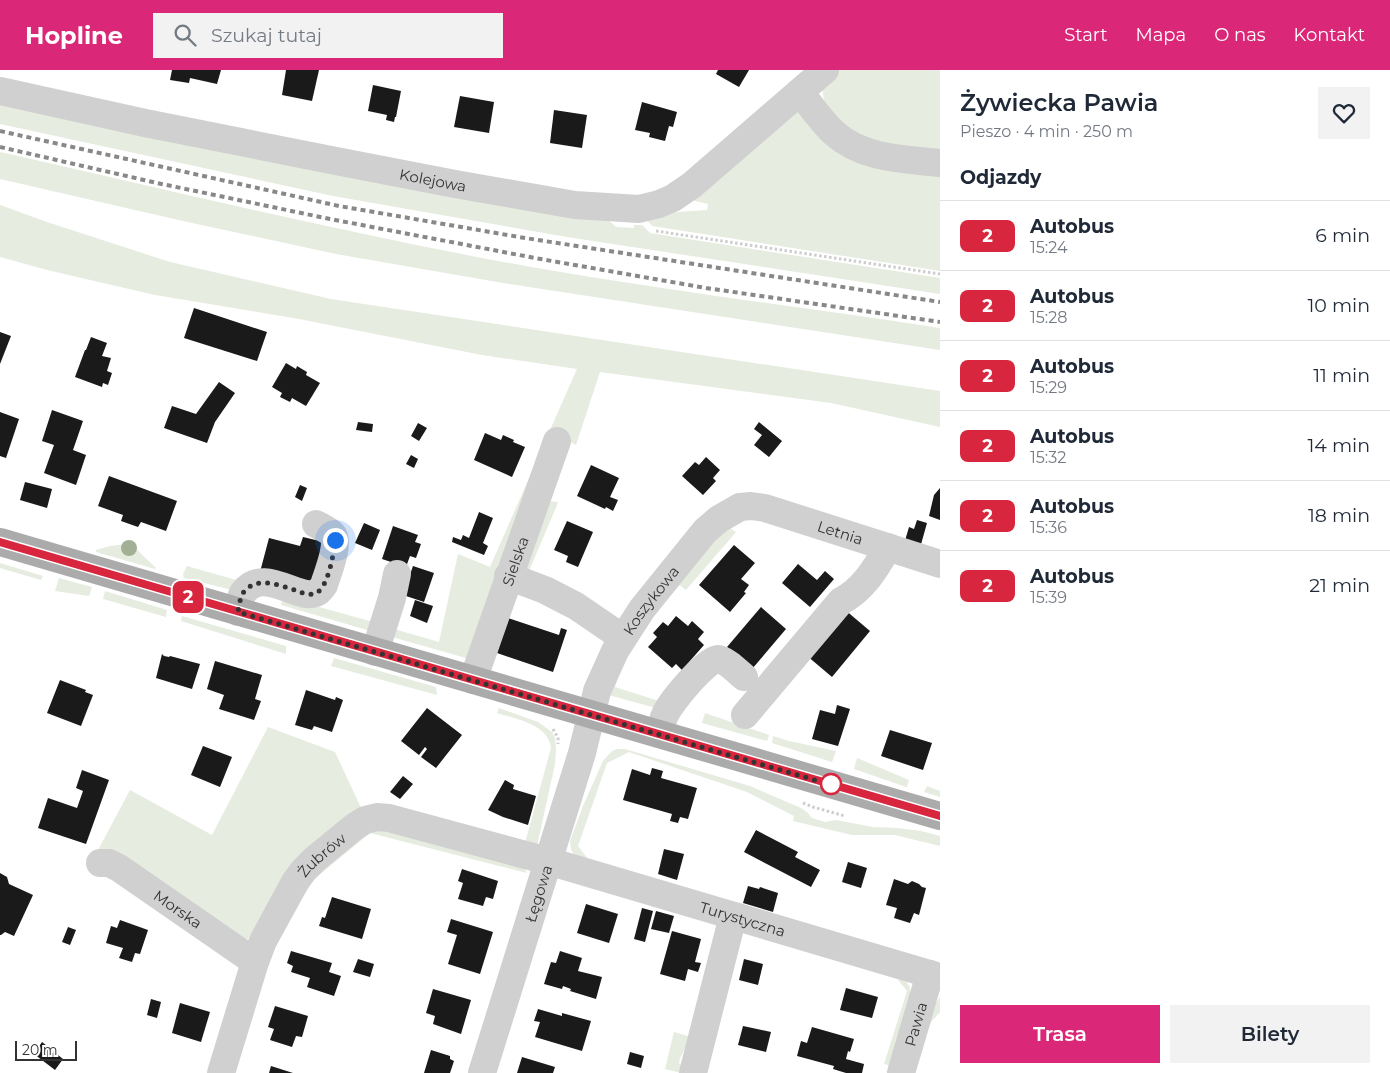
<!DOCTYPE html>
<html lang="pl">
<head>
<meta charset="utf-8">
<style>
	:root { --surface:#fff; --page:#f2f2f3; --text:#1f2937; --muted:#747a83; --line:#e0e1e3; --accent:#db2777 }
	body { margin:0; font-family:Montserrat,sans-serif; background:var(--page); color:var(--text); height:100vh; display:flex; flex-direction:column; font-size:19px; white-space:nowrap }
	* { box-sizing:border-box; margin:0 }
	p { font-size:16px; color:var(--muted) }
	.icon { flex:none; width:28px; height:28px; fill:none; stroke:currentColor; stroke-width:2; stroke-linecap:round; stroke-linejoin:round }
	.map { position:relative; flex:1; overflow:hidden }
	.sheet { display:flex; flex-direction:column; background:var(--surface); width:450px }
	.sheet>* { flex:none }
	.badge { padding:0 10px; border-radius:8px; font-size:18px; line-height:32px }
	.scale { position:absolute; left:15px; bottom:12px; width:62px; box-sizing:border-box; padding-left:5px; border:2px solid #333; border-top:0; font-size:14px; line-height:18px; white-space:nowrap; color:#333; -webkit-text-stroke:4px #fff; paint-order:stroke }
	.you { position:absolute; width:25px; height:25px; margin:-12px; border:4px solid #fff; border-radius:50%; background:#1a73e8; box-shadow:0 0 0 8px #1a73e833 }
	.map>.badge { position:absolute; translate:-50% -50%; box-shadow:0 0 0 2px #fff }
	h2 { padding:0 20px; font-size:19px; line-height:45px }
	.round { display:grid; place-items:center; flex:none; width:52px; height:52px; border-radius:0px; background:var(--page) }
	.head { display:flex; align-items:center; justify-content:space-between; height:85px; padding:0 20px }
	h1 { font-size:24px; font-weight:600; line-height:38px }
	.primary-button { display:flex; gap:10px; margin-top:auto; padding:10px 20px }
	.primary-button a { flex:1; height:58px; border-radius:0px; background:var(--accent); color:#fff; font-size:20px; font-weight:600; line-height:58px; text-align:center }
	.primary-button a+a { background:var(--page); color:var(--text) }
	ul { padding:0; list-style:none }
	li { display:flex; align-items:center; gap:15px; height:70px; padding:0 20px; border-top:1px solid var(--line) }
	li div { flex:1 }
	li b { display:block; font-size:19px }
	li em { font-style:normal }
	li .badge { min-width:55px; font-weight:700; text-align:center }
	header { display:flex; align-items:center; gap:30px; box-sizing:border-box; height:70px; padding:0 25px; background:var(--accent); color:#fff }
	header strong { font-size:24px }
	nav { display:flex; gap:28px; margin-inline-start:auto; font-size:18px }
	.search { width:350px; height:45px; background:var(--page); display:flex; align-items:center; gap:12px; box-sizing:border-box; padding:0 18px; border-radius:0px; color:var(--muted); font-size:19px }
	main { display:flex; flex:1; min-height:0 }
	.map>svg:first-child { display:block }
	.green { fill:#e6ecdf }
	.building { fill:#1a1a1a }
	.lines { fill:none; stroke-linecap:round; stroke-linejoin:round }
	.path { stroke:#cdcdcd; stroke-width:3; stroke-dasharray:2.5 2.5; stroke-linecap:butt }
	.minor { stroke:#d0d0d0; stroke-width:28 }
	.major { stroke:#ababab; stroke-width:28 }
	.rail { stroke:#888; stroke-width:4; stroke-dasharray:5 4; stroke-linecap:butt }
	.tree { fill:#a2b095 }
	.line-casing { stroke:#fff; stroke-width:11 }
	.line { stroke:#d7263d; stroke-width:8 }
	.walk { stroke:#333; stroke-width:5; stroke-dasharray:0 9 }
	.stop-dot { fill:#fff; stroke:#d7263d; stroke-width:2.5 }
	.labels { text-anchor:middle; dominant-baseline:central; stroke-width:5; stroke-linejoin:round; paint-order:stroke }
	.street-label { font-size:15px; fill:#333; stroke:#fff }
</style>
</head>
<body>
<header>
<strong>Hopline</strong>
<div class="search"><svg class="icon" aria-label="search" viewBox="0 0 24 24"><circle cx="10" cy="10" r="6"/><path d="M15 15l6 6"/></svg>Szukaj tutaj</div>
<nav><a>Start</a><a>Mapa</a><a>O nas</a><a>Kontakt</a></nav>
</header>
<main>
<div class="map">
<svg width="940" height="1003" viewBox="0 0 940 1003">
	<rect width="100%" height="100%" fill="#fff"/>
	<g class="green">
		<polygon points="832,0 940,0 940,88 886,81 826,45 821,9"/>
		<polygon points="0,27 606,148 616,157 634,158 634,155 642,155 650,163 940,208 940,224 567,167 333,126 0,54"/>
		<polygon points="788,38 940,98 940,201 652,156 647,150 648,144 707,140 708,134 691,130"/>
		<path d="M0,82c177,40 353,83 531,115 136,24 273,40 409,61v22l-437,-67 -167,-29 -153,-33 -183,-42z"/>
		<polygon points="0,135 47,152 170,192 331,229 940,321 940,357 831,333 600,302 576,375 550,360 577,299 482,285 299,249 155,225 47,200 0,187"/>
		<polygon points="540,383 473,586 466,588 392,567 394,559 439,572 458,484 490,497"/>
		<polygon points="549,431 558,432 557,435 529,501 524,499"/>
		<polygon points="728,457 736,462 686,520 678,514 693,486"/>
		<polygon points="127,474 133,476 156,498 155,499 96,482 96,480 110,476"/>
		<polygon points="0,493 43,506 41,510 0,498"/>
		<polygon points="187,496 243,512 236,521 184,508 183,504"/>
		<polygon points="59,508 92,517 89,526 55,521"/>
		<polygon points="105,521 167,540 166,547 103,529"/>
		<polygon points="283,527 377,553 374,562 281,535"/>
		<polygon points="182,546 286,576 286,584 181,551"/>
		<polygon points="334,588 436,617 437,625 331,596"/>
		<polygon points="621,595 615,617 659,631 657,637 652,637 605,624"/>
		<path d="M499,638l39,14 14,10 3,6 1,11 -1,15 -18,82 -12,-3 26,-95c-2,-24 -36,-29 -54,-35z"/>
		<polygon points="705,643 769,665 767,671 702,653"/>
		<polygon points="268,657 335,682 363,742 268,835 248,869 243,870 97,782 130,720 212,765"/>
		<polygon points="773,666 789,671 836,681 832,692 772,673"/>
		<polygon points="617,679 625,679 750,716 801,738 807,742 812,748 825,752 836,750 873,757 897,758 921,761 940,766 940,776 895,765 852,765 793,751 794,746 747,722 629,682 607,693 578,776 588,789 574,785 571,779 570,771 583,736 603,691 612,681"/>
		<polygon points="857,688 909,710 907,717 906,717 854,699"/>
		<polygon points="927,716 940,721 940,727 924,722"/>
		<polygon points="373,754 524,798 527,803 370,763 313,810 283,863 277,859 308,807"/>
		<path d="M898,910c7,0 10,2 12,8 1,9 -4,19 -6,27 -4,17 -6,35 -9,52l-11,-3 23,-73z"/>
		<polygon points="940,927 940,942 931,952 920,988 914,985 936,933"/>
		<polygon points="674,962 691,967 680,988 679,993 682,996 681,1003 665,999"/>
	</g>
	<g class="building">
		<polygon points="172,0 221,0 217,14 190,8 189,13 170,10"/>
		<polygon points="286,0 319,0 312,31 282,25"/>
		<polygon points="718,0 749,0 739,17 716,4"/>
		<polygon points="373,15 401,21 396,47 395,47 394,52 386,50 387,45 368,41"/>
		<polygon points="460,26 494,32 489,63 454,57"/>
		<polygon points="642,32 677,42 673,57 669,56 665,71 649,67 650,63 635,60"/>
		<polygon points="554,40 587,45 582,78 550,73"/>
		<polygon points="194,238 267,262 257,291 184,268"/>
		<polygon points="0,262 11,266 0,294"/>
		<polygon points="91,267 107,273 102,286 111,288 107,301 112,303 108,315 103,313 102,317 75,307 85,280 86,280"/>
		<polygon points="286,293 296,299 297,296 307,302 306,305 320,313 306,336 292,328 290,332 280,327 282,323 272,317"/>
		<polygon points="219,312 235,323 215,352 207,373 164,358 172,336 196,344"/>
		<polygon points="52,340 83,351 73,380 86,385 76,415 44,403 54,375 42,371"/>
		<polygon points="0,342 19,349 6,388 0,386"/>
		<polygon points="358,352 373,354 372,362 356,360"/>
		<polygon points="759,352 782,371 769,387 754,375 762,365 754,359"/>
		<polygon points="418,353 427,358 419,371 411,366"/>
		<polygon points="485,363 501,370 503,365 514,370 513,372 525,377 512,407 474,390"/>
		<polygon points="411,385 418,389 414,398 406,394"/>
		<polygon points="706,387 720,400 713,408 716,411 703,425 682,406 695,392 699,395"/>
		<polygon points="591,395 619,408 610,427 618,430 613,441 606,437 605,439 577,426"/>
		<polygon points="109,406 177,431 166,461 141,452 138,457 121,451 123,445 98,436"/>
		<polygon points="25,412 52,419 47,438 20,430"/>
		<polygon points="300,415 307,418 302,431 295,427"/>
		<polygon points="940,418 940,450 929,446 934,425"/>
		<polygon points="479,442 493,448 483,473 488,476 484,485 452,472 453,467 461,470 463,465 469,468"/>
		<polygon points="917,450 927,453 920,478 904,474 909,457 914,459"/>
		<polygon points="567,451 593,462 578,497 566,492 568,486 554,480"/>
		<polygon points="364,453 380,460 372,480 355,473"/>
		<polygon points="393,456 418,465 415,472 421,474 416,488 410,486 406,497 382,489"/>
		<polygon points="303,467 324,472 312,517 260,502 269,468 300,476"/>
		<polygon points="734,475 755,493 741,509 749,515 744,522 746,523 730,542 699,515"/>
		<polygon points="798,494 817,510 825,501 834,509 810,537 782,513"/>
		<polygon points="413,496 434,503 424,532 403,525"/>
		<polygon points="415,530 433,536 427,553 410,546"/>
		<polygon points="761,537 786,559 752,599 727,577"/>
		<polygon points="844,539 870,561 832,607 806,585"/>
		<polygon points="676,546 688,556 692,551 704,562 698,569 704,575 682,600 676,594 672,598 648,577 657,567 653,563 663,552 668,556"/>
		<polygon points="508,548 559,565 561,558 567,560 553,602 497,583"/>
		<polygon points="162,584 164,586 169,587 170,586 200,594 192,619 156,608"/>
		<polygon points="215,591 262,605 255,629 261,631 254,650 219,639 224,625 207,619"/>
		<polygon points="60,610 86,620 85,622 93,625 81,656 47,643"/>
		<polygon points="306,620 335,630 336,627 343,630 332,662 314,656 312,660 295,655"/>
		<polygon points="837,635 850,639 838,676 812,669 820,640 835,644"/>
		<polygon points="427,638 462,665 436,698 421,687 427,679 425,677 419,685 401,671"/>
		<polygon points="890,660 932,673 923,700 881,686"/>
		<polygon points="203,676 232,687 220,717 191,705"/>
		<polygon points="652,698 663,701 661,708 697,718 688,749 680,747 678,753 670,751 672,744 623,730 632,699 650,705"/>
		<polygon points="82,700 109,710 86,774 38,758 48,728 77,738 83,721 76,718"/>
		<polygon points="403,706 413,714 400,729 390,722"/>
		<polygon points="505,710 514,715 513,719 536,726 528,755 503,747 488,740"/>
		<polygon points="756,760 798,782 795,787 820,800 811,817 744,782"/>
		<polygon points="664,779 684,784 677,810 658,804"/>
		<polygon points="848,792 867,798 861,818 842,812"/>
		<polygon points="462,799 498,811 493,829 486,827 483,836 458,829 463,813 458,811"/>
		<polygon points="0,803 7,807 9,814 33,825 14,866 5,862 1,865 0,865"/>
		<polygon points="894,809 908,814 912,811 919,814 922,817 926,818 919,845 914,843 910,853 894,848 897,838 886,835"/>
		<polygon points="748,816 759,819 760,817 778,823 773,842 743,833"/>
		<polygon points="332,827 371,839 362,869 319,856 322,847 325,848"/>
		<polygon points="586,834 618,844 609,873 577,863"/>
		<polygon points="642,838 653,841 645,872 634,869"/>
		<polygon points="656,841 674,846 669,863 651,859"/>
		<polygon points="451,849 493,862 480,904 448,894 457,865 447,862"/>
		<polygon points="120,850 148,860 140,884 135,883 132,892 119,888 123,878 106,873 111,856 117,858"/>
		<polygon points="68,857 76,860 70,875 62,872"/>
		<polygon points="672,861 701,869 695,892 701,893 698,902 688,899 685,911 660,904"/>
		<polygon points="291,881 332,893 329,902 341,906 334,926 307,917 310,908 291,902 293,896 287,893"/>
		<polygon points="560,881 582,888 578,901 602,907 596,929 570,921 571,919 563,916 562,919 544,914 551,892 556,893"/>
		<polygon points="358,889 374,894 370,907 353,902"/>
		<polygon points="744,889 763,894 758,915 739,910"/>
		<polygon points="846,918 878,927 872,948 840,940"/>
		<polygon points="433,919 471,930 461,964 433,954 435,946 426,943"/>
		<polygon points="151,929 161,932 157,948 147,945"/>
		<polygon points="180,933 210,942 201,972 172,963"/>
		<polygon points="275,936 308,946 302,967 296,966 292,977 270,970 274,959 268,957"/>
		<polygon points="538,939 562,946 562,943 591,951 582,981 535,967 540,952 534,951"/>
		<polygon points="743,956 771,962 766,982 738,975"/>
		<polygon points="812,957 854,969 850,982 848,981 846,989 864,994 862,1003 846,1003 833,999 834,996 797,986 801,971 807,973"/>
		<polygon points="42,972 63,989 55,1000 34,984"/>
		<polygon points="431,980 450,986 450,989 454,991 450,1003 424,1003"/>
		<polygon points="630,982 644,986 641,998 627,994"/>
		<polygon points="522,987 555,997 553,1003 517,1003"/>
		<polygon points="271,996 293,1003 269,1003"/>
	</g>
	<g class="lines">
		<g class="path">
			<polyline points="656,161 940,204"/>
			<polyline points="553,659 558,668 558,674"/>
			<polyline points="803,733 813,737 845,746"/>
		</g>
		<g class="minor">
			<path id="s1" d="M0,21l145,32 191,38 119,23 120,21 64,4 20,-5 14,-6 19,-13 133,-115"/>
			<path d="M800,22c11,14 21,29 34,41 29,26 70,26 106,30"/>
			<polyline points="508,506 545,520 576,536 623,568"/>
			<path d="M238,542c1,-6 2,-14 5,-19 20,-28 55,8 73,0 3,-1 6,-5 8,-8 3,-10 16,-42 9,-50 -4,-5 -12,-8 -17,-11"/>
			<polyline points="375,582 392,528 397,504"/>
			<path id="s2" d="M473,610l84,-239"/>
			<path d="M745,645l96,-114c22,-11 35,-33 47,-54"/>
			<path d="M660,664c1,-6 2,-13 5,-19 4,-11 41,-56 53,-56 7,0 20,13 26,18"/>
			<path id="s3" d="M100,793h9l10,5 136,94"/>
			<path id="s4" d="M221,1003l34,-111 8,-21 32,-59 9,-12 11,-11 39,-32 11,-7 12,-3 12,1 159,43 392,116"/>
			<path id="s5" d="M482,1003l100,-320 15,-62 18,-40 27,-42 63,-78 14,-12 21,-12 11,-1 14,2 175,56"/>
			<polyline points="693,1003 733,846"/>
			<path id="s6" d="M901,1003l29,-99"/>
		</g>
		<polyline class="major" points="0,472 940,746"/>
		<g class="rail">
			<polyline points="0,61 339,136 525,168 940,232"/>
			<polyline points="0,77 157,113 330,149 535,188 706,218 940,252"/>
		</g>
	</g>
	<circle class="tree" cx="129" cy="478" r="8"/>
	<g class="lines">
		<g class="line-casing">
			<polyline id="line" points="0,472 940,746"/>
		</g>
		<use href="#line" class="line"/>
		<path class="walk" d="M335,470c-1,13 -7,48 -19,53 -7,3 -13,0 -19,-2 -17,-6 -41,-16 -54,2 -3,5 -4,13 -5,19l594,173 -1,-1"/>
	</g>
	<circle class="stop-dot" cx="831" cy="714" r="10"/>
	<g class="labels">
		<g class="street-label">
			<text stroke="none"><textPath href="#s1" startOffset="442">Kolejowa</textPath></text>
			<text stroke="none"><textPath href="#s5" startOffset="740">Letnia</textPath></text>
			<text stroke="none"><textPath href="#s2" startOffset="126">Sielska</textPath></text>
			<text stroke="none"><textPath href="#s5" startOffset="505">Koszykowa</textPath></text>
			<text stroke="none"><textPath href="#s4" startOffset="244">Żubrów</textPath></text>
			<text stroke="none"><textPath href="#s5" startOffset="188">Łęgowa</textPath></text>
			<text stroke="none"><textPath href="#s3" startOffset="92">Morska</textPath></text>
			<text stroke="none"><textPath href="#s4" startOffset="692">Turystyczna</textPath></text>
			<text stroke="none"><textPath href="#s6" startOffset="51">Pawia</textPath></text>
		</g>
	</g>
</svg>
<div class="scale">20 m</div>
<div class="you" style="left:335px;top:470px"></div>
<b class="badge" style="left:188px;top:527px;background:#d7263d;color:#fff">2</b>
</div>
<section class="sheet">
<div class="head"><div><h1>Żywiecka Pawia</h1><p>Pieszo · 4 min · 250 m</p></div><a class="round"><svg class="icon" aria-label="heart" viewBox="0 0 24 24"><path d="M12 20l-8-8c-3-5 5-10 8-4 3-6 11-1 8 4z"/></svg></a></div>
<h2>Odjazdy</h2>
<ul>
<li><span class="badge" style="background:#d7263d;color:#fff">2</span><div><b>Autobus</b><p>15:24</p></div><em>6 min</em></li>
<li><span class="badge" style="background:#d7263d;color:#fff">2</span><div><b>Autobus</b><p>15:28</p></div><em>10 min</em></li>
<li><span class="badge" style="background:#d7263d;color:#fff">2</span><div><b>Autobus</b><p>15:29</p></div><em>11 min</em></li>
<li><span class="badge" style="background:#d7263d;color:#fff">2</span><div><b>Autobus</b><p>15:32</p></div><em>14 min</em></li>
<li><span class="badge" style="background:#d7263d;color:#fff">2</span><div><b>Autobus</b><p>15:36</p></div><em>18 min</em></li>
<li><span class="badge" style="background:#d7263d;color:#fff">2</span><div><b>Autobus</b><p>15:39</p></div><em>21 min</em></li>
</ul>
<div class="primary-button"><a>Trasa</a><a>Bilety</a></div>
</section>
</main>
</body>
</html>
